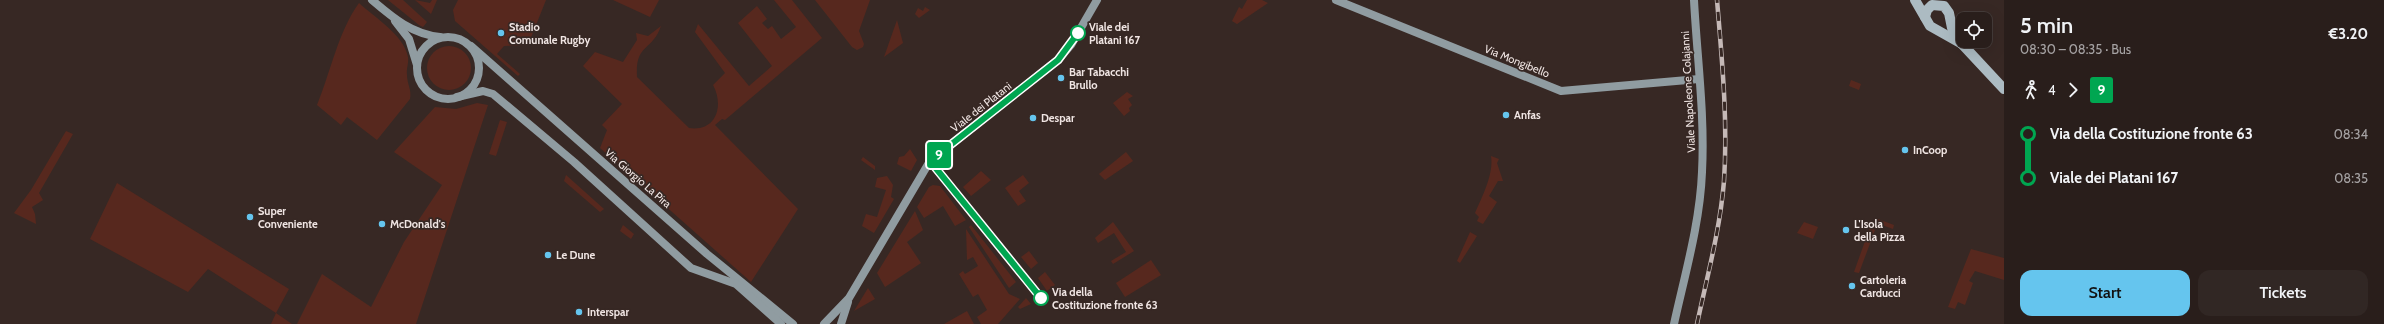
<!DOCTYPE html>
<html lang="en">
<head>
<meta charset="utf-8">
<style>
	:root { --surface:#291e1b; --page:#312724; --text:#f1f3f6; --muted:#a5a2a3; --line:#453c3a; --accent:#65c5ee }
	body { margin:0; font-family:Cabin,sans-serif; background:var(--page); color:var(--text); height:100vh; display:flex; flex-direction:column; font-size:15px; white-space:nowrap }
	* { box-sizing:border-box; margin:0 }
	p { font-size:13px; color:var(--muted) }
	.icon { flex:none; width:22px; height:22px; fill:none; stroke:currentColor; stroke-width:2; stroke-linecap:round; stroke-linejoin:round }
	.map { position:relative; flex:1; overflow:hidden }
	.side { display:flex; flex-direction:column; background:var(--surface); width:380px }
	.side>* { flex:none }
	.badge { padding:0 8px; border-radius:3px; font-size:14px; line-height:26px }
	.buttons { position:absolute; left:1956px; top:12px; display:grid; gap:8px }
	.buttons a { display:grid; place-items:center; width:36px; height:36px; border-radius:8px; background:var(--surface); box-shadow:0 4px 16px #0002,0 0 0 1px var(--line); font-size:20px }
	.map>.badge { position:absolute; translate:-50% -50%; box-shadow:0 0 0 2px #fff }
	.legs { display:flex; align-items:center; gap:6px; height:44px; padding:0 16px; font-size:13px }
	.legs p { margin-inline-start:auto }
	.summary { display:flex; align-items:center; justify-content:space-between; height:68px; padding:0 16px }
	h1 { font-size:22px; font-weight:600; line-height:30px }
	.primary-button { display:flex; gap:8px; margin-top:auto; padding:8px 16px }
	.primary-button a { flex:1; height:46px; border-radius:12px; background:var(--accent); color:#111; font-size:16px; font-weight:600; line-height:46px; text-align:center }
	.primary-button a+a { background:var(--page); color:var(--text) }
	ul { padding:0 16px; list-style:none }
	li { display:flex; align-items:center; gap:14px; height:44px; font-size:15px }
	li i { display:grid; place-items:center; width:6px; height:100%; margin:0 5px; background:currentColor }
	li i::after { content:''; width:10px; height:10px; margin:-5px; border:3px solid; border-radius:50%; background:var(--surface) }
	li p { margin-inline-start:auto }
	li:first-child i { background:linear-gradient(#0000 50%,currentColor 0) }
	li:last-child i { background:linear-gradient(currentColor 50%,#0000 0) }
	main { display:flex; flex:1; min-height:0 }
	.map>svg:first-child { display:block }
	.green { fill:#57281e }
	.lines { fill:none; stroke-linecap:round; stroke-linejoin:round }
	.secondary { stroke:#909ca1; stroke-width:8 }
	.primary { stroke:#acbbc2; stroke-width:10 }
	.rail-casing { stroke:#c5b9b7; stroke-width:4.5 }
	.rail { stroke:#372824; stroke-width:3; stroke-dasharray:9; stroke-linecap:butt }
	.line-1-casing { stroke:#fff; stroke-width:9 }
	.line-1 { stroke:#00a651; stroke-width:6 }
	.poi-dot { fill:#65c5ee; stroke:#372824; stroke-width:1.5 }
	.stop-1-dot { fill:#fff; stroke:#00a651; stroke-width:2 }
	.labels { text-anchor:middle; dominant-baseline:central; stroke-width:3.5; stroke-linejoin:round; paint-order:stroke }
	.poi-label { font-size:11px; font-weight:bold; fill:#f0e5e3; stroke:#372824; text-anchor:start }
	.stop-label { font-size:11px; font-weight:bold; fill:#f0e5e3; stroke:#372824; text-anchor:start }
	.street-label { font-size:11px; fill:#f0e5e3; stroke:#372824 }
</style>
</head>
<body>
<main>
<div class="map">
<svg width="2004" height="324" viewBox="0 0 2004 324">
	<rect width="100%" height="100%" fill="#372824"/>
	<g class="green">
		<polygon points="388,0 403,0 427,22 423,27 419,25"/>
		<polygon points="415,0 430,3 432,0 437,0 431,14"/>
		<polygon points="458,0 546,0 528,45 504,46 497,54 520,74 518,76 455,21 453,10"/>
		<polygon points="613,0 659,0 650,17"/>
		<path d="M774,0h18l30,38 -97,82 -3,-1 -7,6 83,84 -47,73 -151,-134 7,-18 -5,-5 20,-21 -39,-38 12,-14 28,10 14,-22 -1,-7 12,3 13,-10c-9,26 -26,17 -24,51l52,51c28,4 35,-23 24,-43l12,-12 -30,-41 3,-8 51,62 23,-20 -34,-43 19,-17 10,13 -5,4 6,6 4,-3 9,13 15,-12z"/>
		<polygon points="815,0 870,0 859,31 864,44 863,47 857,50 852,47"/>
		<polygon points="1247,0 1262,0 1268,3 1237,24 1232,21 1239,7 1242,9"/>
		<path d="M359,3c15,14 45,32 49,54 1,6 -2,12 -1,18 0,9 5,15 3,24l-33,41 -30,-23 -6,8 -24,-20c14,-34 21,-73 42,-102z"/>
		<polygon points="925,7 930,10 919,18 915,14 918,8 923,11"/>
		<polygon points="897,20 903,43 884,57"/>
		<circle cx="449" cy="68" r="22"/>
		<polygon points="1851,80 1861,84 1859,90 1849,86"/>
		<polygon points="1127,92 1133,96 1128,99 1132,105 1129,108 1130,111 1124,116 1113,103"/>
		<polygon points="477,103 488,105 416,324 297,324 322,274 371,307 404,242 442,185 394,152 435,107 456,109"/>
		<polygon points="500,120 507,122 496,156 489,154"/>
		<polygon points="66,131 73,134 39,193 43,200 32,207 35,214 36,224 14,213 31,190"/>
		<polygon points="910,149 917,160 911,171 897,164 899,157 904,156"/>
		<polygon points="1126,152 1133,161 1105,180 1099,174"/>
		<path d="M1491,156l8,3 -2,4 6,18h-5l-9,15 8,6 -14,22 -6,-3 2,-4 -4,-4c7,-16 19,-39 16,-57z"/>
		<polygon points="863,157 875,166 875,170 861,160"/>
		<polygon points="981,171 991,180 971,196 963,187"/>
		<polygon points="566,175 604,209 600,212 564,181"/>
		<polygon points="1023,175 1029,183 1019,191 1026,201 1018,206 1005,188"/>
		<polygon points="887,176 893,185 891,197 894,199 874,233 862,226 866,214 877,217 886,190 875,187 877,178"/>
		<polygon points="117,183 289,289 276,313 292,324 271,324 276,313 208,269 188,292 90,239"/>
		<polygon points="933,185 940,186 966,220 955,226 943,206 924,218 917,207 929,187"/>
		<polygon points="915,211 923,230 907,242 921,263 885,287 877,273"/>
		<polygon points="1878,219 1894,225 1893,229 1876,223"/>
		<polygon points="1113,222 1134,251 1113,264 1111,261 1126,252 1114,233 1098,243 1095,238"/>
		<polygon points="1804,222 1818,227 1813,239 1797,233"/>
		<polygon points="623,225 634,234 631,239 620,231"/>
		<polygon points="971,225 1016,282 1009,288 969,227"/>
		<polygon points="1870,227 1875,230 1859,273 1854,272"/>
		<polygon points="966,229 1009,294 1020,299 998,324 981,324 977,317 987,310 978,294 973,297 959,274 963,271 965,274 978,266 973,257 967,260"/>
		<polygon points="1470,232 1477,236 1460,263 1457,261"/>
		<polygon points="1971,249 2004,258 2004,280 1975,271 1969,281 1973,283 1965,305 1958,302 1955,309 1948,307"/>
		<polygon points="1029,251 1038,263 1031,269 1021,257"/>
		<polygon points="1151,260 1161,275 1125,297 1116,283"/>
		<polygon points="1045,272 1055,285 1047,291 1038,278"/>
		<polygon points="868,288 875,299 854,311"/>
		<polygon points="1026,298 1031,304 1020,309 1018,307"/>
		<polygon points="967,311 974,324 944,324"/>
	</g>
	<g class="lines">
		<g class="secondary">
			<path d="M372,0c21,18 40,34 68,37"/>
			<polyline points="1336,0 1561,91 1699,79"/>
			<polyline points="395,21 409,39 417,65"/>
			<circle cx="448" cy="68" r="31"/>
			<polyline points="471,46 707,254 793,324"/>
			<polyline points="457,97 483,91 493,94 574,162 691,268 736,284 781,324"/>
			<polyline points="824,324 849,298 930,161 1059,59 1071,45 1097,0"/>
			<polyline points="841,324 848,302"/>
			<path d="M1674,324c11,-50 26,-101 28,-152 3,-57 -5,-115 -8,-172"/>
		</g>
		<g class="primary">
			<polyline points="1915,0 1930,26 1962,44"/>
			<polyline points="1925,17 1927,10 1932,5 1944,6 1949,13 1952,28 1962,44 2004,89"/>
		</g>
		<g class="rail-casing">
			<path id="rail" d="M1697,324c10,-47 23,-94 27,-143 4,-60 -2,-121 -7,-181"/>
		</g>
		<use href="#rail" class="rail"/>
	</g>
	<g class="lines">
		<g class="line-1-casing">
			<polyline id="line-1" points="1041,298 930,161 1058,60 1078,33"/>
		</g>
		<use href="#line-1" class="line-1"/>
	</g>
	<g class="poi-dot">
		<circle cx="501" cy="33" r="4"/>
		<circle cx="1061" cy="78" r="4"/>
		<circle cx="1506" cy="115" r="4"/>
		<circle cx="1033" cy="118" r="4"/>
		<circle cx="1905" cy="150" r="4"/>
		<circle cx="250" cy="217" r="4"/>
		<circle cx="382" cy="224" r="4"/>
		<circle cx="1846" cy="230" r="4"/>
		<circle cx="548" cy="255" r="4"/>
		<circle cx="1852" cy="286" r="4"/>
		<circle cx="579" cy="312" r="4"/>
	</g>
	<g class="stop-1-dot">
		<circle cx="1078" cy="33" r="7"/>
		<circle cx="1041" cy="298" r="7"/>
	</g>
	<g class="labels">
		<g class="poi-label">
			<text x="509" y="27">Stadio<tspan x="509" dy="13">Comunale Rugby</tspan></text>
			<text x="1069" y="72">Bar Tabacchi<tspan x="1069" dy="13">Brullo</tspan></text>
			<text x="1514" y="115">Anfas</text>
			<text x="1041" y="118">Despar</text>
			<text x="1913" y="150">InCoop</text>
			<text x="258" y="211">Super<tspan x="258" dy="13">Conveniente</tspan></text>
			<text x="390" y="224">McDonald's</text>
			<text x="1854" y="224">L'Isola<tspan x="1854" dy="13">della Pizza</tspan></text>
			<text x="556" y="255">Le Dune</text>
			<text x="1860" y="280">Cartoleria<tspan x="1860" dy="13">Carducci</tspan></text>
			<text x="587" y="312">Interspar</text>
		</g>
		<g class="stop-label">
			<text x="1089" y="27">Viale dei<tspan x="1089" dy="13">Platani 167</tspan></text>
			<text x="1052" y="292">Via della<tspan x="1052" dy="13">Costituzione fronte 63</tspan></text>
		</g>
		<g class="street-label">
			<text transform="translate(1517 61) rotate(22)">Via Mongibello</text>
			<text transform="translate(1688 92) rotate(-93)">Viale Napoleone Colajanni</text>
			<text transform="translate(981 107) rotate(-38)">Viale dei Platani</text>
			<text transform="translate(638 178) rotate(41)">Via Giorgio La Pira</text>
		</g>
	</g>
</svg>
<div class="buttons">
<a><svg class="icon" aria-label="locate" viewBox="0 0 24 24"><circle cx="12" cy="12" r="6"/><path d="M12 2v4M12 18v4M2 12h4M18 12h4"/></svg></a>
</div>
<b class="badge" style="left:939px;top:155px;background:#00a651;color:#fff">9</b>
</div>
<section class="side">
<div class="summary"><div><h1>5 min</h1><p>08:30 – 08:35 · Bus</p></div><b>€3.20</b></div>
<div class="legs"><svg class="icon" aria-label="walk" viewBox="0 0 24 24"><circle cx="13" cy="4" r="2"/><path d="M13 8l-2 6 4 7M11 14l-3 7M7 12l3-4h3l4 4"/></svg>4<svg class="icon" aria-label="forward" viewBox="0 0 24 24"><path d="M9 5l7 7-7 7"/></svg><b class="badge" style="background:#00a651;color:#fff">9</b></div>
<ul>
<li><i style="color:#00a651"></i><b>Via della Costituzione fronte 63</b><p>08:34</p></li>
<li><i style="color:#00a651"></i><b>Viale dei Platani 167</b><p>08:35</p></li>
</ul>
<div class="primary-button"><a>Start</a><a>Tickets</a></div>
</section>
</main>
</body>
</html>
